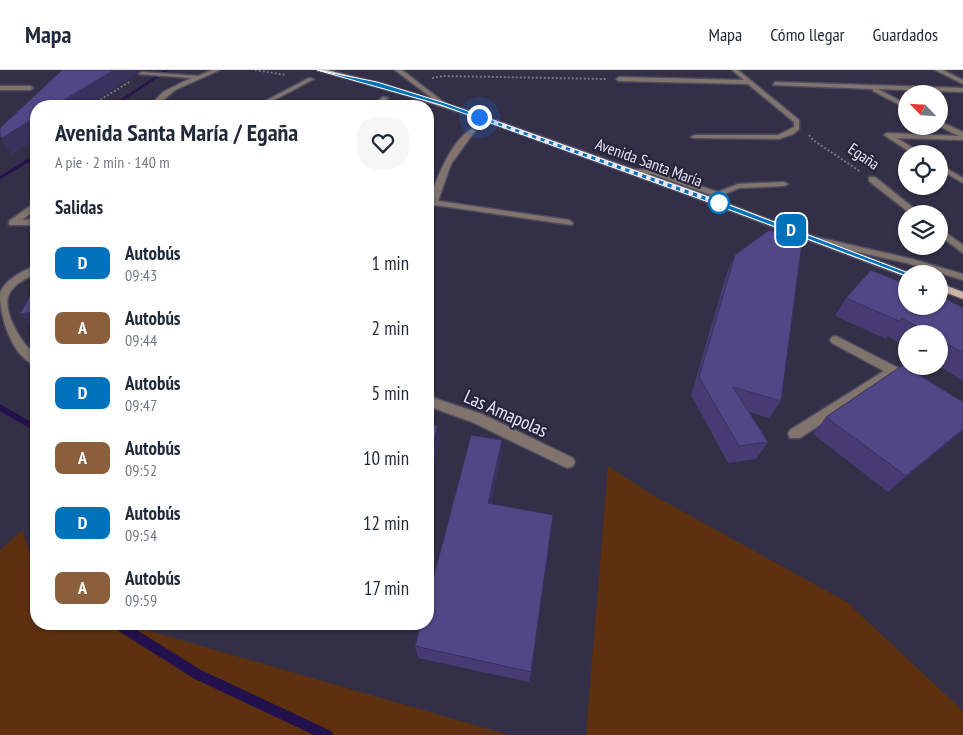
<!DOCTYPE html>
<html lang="es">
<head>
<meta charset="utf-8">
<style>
	:root { --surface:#fff; --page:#f6f6f7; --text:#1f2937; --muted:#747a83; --line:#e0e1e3 }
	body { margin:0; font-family:"PT Sans Narrow",sans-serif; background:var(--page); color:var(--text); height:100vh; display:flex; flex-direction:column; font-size:19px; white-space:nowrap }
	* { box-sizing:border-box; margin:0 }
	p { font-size:16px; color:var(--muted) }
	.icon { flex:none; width:28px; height:28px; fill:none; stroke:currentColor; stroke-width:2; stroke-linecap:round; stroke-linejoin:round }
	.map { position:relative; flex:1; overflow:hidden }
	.panel { position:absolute; left:30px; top:30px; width:404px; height:530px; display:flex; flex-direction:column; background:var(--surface); border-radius:20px; box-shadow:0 1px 4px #0004 }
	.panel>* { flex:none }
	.badge { padding:0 10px; border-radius:8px; font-size:18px; line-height:32px }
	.needle { width:32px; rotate:295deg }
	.tools { position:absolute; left:898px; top:15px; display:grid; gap:10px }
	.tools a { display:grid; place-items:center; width:50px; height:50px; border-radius:50%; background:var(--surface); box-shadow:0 1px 4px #0004; font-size:25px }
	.you { position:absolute; width:25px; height:25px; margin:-12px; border:4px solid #fff; border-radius:50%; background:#1a73e8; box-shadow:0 0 0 8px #1a73e833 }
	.map>.badge { position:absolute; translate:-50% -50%; box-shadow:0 0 0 2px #fff }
	h2 { padding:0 25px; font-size:19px; line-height:45px }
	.round { display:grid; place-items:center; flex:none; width:52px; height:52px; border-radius:20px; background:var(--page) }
	.summary { display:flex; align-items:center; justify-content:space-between; height:85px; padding:0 25px }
	h1 { font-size:24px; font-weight:800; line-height:38px }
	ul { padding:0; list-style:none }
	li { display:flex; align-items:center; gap:15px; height:65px; padding:0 25px }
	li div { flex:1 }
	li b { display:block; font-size:19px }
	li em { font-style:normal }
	li .badge { min-width:55px; font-weight:700; text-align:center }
	header { display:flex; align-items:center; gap:30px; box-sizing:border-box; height:70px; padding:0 25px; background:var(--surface); border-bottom:1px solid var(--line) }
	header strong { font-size:24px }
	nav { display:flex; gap:28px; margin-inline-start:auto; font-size:18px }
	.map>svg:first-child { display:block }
	.green { fill:#5d300f }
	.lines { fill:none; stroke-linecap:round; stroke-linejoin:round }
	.stream { fill:#22114d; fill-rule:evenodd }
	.minor-casing { stroke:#4f4c62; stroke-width:3 }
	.major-casing { stroke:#4f4c62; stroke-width:3 }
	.path { stroke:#777489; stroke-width:2; stroke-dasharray:2 2; stroke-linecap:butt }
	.minor { fill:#80746d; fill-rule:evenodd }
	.major { fill:#ceb6a7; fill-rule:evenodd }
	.wall { fill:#463c73 }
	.shaded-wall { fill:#39315e }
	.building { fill:#514686; stroke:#39315e }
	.line { fill:#0072bc; stroke:#fff }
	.walk { stroke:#e6e5f5; stroke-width:5; stroke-dasharray:0 9 }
	.stop-dot { fill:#fff; stroke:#0072bc; stroke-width:2.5 }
	.labels { text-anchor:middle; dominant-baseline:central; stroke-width:4.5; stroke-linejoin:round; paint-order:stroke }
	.far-street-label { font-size:16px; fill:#e6e5f5; stroke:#28253b }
	.street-label { font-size:19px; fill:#e6e5f5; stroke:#28253b }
</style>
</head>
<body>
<header>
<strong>Mapa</strong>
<nav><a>Mapa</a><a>Cómo llegar</a><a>Guardados</a></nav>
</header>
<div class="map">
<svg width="963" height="665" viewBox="0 0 963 665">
	<rect width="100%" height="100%" fill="#322f46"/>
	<g class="green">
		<polygon points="608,396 651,424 847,532 963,641 963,665 586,665"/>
		<polygon points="22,460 36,502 36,554 126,554 509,665 0,665 0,480"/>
	</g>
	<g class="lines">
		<g class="stream">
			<polygon points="165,0 169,0 115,36 111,36"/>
			<polygon points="34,85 36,85 36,88 0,109 0,106"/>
			<polygon points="0,334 36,355 36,362 0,341"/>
			<polygon points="113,554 127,554 201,600 331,661 333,665 314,665 193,608 114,558"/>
		</g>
		<g class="minor-casing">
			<g id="minor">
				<polygon points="212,0 220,0 175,20 156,36 150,36 163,22 191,8 139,4 142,2 198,6"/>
				<polygon points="395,0 402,0 446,34 441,35"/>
				<polygon points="732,0 738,0 799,50 799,59 793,64 779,69 693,68 691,67 695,65 778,65 794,57 794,52 748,14 619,11 616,9 619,7 744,10"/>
				<polygon points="935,0 943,0 963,10 963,14"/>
				<polygon points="309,8 314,9 263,36 256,36"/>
				<polygon points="775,12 963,18 963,22 878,19 906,34 906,38 873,21 873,19 773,15"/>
				<polygon points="0,16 30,16 33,18 30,20 0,20"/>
				<polygon points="383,27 388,28 379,36 372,36"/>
				<polygon points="939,51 963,62 963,70 897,68 923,84 913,84 884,65 887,63 959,66 939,56"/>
				<path d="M472,59l3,2 -24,33 -13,37 131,19 4,3 -1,2 -144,-21v-4h2c6,-21 22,-61 42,-71z"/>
				<polygon points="939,94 963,108 963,113 939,99"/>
				<polygon points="627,99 653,100 718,122 738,114 784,112 788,114 784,116 739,118 711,130 707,128 711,125 652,104 627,103"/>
				<polygon points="869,107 875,107 921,144 911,144 869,111"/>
				<polygon points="36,132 36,139 22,150 36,149 36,155 9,155 9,151"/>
				<polygon points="939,158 963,175 963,183 939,165"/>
				<polygon points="816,167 912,189 963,204 963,210 907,193 813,172 811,170"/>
				<path d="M36,196v7c-9,5 -22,11 -27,21 -8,17 14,52 27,61v10c-24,-7 -36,-48 -36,-71 3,-13 25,-25 36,-28z"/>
				<polygon points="836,266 912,305 914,308 908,312 894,306 800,368 790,368 788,364 790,360 884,301 832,273 830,270 832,267"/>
				<polygon points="428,326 482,344 573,388 575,392 573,396 568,398 563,396 472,352 428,336"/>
			</g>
		</g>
		<g class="major-casing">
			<g id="major">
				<polygon points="317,0 327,0 383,14 472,42 692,120 912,204 904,206 686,124 468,45 409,26"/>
				<polygon points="939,213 963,222 963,229 939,220"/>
			</g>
		</g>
		<g class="path">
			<polyline points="255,0 286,5"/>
			<polyline points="432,8 443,6 606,9"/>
			<polyline points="90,36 131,11"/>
			<polyline points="809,65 813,70 861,102"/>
		</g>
		<use href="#minor" class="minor"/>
		<use href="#major" class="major"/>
	</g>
	<g class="wall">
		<polygon points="62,0 142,0 86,36 36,36 36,68 12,84 0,66 0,58"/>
		<polygon points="735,185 781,331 769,348 749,342 768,372 756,389 728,393 691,325 727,202"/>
		<polygon points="846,228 963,238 963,311 939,296 939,264 906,264 906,277 888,266 886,269 835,246"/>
		<polygon points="826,347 963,361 888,422 813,364"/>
		<polygon points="502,370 501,387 491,434 531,602 529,612 418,588 415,576"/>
	</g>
	<g class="shaded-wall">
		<polygon points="114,0 142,0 86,36 54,36"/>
		<polygon points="36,47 36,68 12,84 2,68"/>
		<polygon points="36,241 36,261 35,262 20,244"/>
		<polygon points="438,356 440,373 428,411 428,387"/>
		<polygon points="963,359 963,361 888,422 906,406"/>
		<polygon points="502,370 501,387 488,449 488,433"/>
	</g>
	<g class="building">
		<polygon points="62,0 114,0 54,36 36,36 36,47 2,68 0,66 0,58"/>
		<polygon points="769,160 802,173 781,331 733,317 768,372 739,376 699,307 735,185"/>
		<polygon points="871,200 906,214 906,236 939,236 939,228 941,229 943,227 963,238 963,283 939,269 939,264 929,264 902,248 899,251 846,228"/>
		<polygon points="36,215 36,241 20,244"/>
		<polygon points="903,295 963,332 963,359 906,406 826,347"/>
		<polygon points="428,355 438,356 428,387"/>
		<polygon points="471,365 502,370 488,433 553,445 531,602 415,576 421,554 428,554 428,528"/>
	</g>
	<polygon class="line" points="317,0 377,12 445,33 711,128 911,204 904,205 706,131 441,35"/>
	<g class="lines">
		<polyline class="walk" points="479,47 727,136 719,133"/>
	</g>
	<circle class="stop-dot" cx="719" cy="133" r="10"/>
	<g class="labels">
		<g class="far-street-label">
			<text transform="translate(864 86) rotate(34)">Egaña</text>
			<text transform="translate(649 92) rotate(20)">Avenida Santa María</text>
		</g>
		<g class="street-label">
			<text transform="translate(506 343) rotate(24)">Las Amapolas</text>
		</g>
	</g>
</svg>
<div class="tools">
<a><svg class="needle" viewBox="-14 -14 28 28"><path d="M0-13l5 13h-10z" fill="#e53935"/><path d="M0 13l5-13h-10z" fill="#747a83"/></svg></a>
<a><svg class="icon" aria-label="locate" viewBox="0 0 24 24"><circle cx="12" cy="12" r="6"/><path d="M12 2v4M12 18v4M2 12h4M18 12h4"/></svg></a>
<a><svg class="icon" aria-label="layers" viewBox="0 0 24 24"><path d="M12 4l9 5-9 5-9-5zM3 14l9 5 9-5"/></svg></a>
<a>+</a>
<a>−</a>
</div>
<div class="you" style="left:479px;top:47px"></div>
<b class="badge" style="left:791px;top:160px;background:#0072bc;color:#fff">D</b>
<section class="panel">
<div class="summary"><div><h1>Avenida Santa María / Egaña</h1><p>A pie · 2 min · 140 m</p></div><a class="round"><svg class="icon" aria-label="heart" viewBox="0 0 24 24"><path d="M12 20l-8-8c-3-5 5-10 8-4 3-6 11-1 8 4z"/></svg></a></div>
<h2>Salidas</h2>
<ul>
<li><span class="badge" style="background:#0072bc;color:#fff">D</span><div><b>Autobús</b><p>09:43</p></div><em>1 min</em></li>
<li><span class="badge" style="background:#8b5e3c;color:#fff">A</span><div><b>Autobús</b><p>09:44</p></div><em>2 min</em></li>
<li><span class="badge" style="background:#0072bc;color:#fff">D</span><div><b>Autobús</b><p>09:47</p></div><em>5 min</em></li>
<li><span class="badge" style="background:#8b5e3c;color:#fff">A</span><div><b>Autobús</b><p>09:52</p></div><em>10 min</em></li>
<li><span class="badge" style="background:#0072bc;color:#fff">D</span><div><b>Autobús</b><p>09:54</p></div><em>12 min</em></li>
<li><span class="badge" style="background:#8b5e3c;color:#fff">A</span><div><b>Autobús</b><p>09:59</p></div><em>17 min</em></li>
</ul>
</section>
</div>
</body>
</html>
